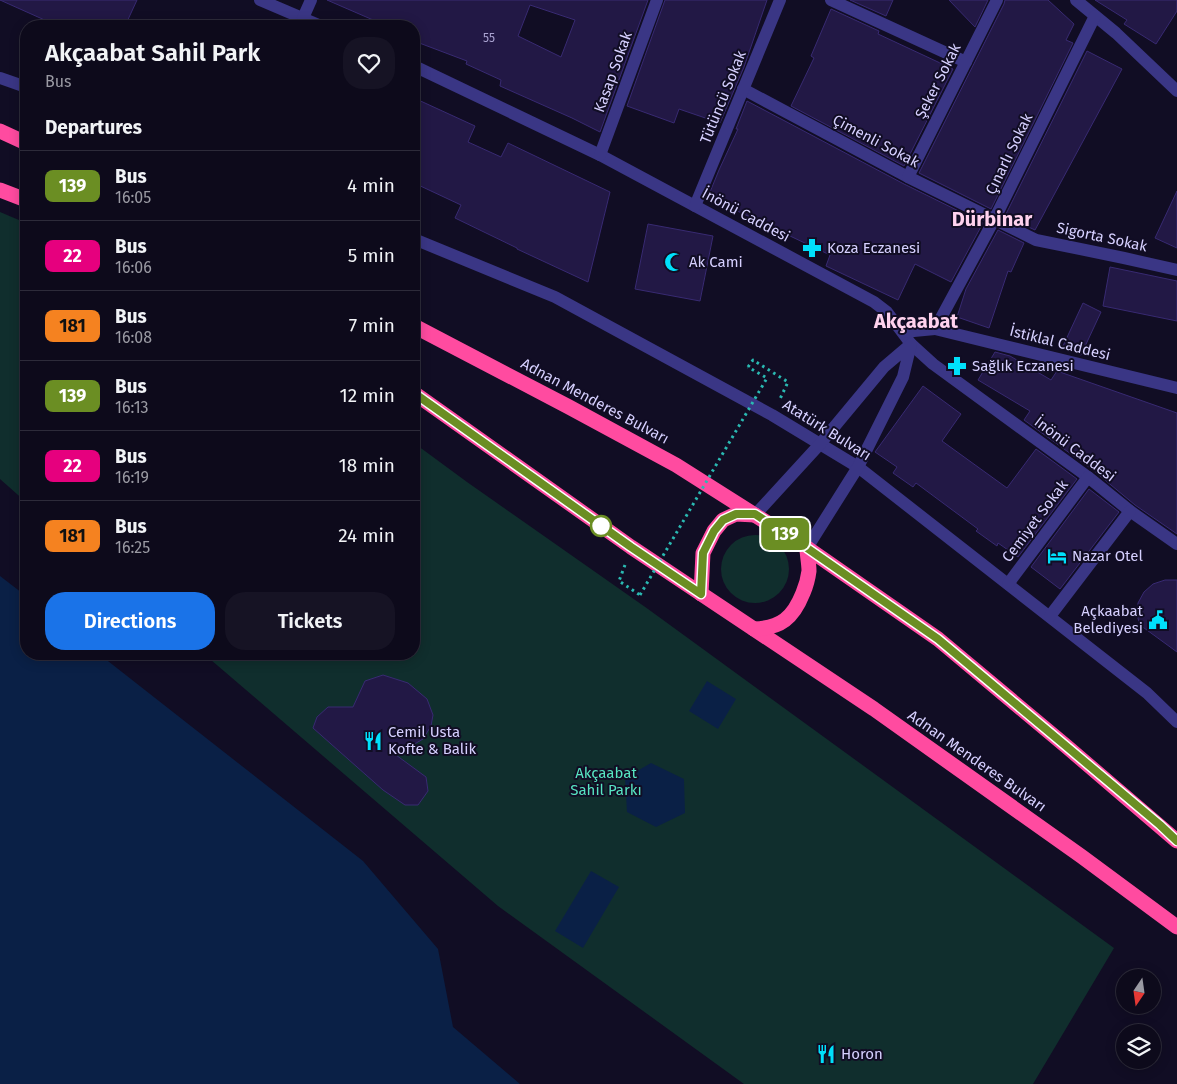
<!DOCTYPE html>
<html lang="en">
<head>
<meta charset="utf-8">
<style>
	:root { --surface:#0d0a1b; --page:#161324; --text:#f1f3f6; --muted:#9a9aa3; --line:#2d2b3a; --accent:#1a73e8 }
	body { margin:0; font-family:"Fira Sans",sans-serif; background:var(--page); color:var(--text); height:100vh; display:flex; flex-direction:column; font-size:19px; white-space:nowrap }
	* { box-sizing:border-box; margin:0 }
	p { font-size:16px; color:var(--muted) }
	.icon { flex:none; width:28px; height:28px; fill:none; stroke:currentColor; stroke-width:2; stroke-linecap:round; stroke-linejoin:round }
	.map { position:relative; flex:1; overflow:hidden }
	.drawer { position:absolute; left:20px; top:20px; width:400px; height:640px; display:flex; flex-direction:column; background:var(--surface); border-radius:20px; box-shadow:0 2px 12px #0003,0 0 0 1px var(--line) }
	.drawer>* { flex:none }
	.badge { padding:0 10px; border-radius:8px; font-size:18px; line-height:32px }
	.needle { width:32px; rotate:193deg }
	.controls { position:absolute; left:1116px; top:969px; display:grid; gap:10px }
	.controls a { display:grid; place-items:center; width:45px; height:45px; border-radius:50%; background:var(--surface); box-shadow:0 2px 12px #0003,0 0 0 1px var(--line); font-size:25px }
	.map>.badge { position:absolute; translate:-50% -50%; box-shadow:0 0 0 2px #fff }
	h2 { padding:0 25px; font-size:19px; line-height:45px }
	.round { display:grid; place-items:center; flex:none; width:52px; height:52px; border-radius:20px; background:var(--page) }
	.head { display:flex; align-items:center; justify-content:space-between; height:85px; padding:0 25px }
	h1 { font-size:24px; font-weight:600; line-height:38px }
	.action { display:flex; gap:10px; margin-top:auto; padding:10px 25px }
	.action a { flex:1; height:58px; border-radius:20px; background:var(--accent); color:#fff; font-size:20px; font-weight:600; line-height:58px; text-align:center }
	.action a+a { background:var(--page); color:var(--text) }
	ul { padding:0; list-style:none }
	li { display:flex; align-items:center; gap:15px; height:70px; padding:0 25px; border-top:1px solid var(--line) }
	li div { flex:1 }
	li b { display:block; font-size:19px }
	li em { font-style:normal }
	li .badge { min-width:55px; font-weight:700; text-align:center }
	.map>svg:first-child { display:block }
	.green { fill:#102e2d }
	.water { fill:#0a2046 }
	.building { fill:#221845; stroke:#382a72; fill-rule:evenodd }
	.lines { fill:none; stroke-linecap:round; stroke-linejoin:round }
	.path { stroke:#2ab9b2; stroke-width:3; stroke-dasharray:2.5 4; stroke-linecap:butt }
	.street { stroke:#3a3685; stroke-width:12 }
	.highway { stroke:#ff4ba0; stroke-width:15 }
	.path-bridge { stroke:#2ab9b2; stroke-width:3; stroke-dasharray:2.5 4; stroke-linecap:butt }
	.line-casing { stroke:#fff; stroke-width:11 }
	.line { stroke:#6b8e23; stroke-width:8 }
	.stop-dot { fill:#fff; stroke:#6b8e23; stroke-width:2.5 }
	.labels { text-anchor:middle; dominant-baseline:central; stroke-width:4; stroke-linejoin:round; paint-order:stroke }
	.number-label { font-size:12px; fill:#a9a2d0 }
	.street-label { font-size:15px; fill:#d6d0ff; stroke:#110d24 }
	.poi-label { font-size:15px; fill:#d6d0ff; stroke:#110d24; text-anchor:start }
	.park-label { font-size:15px; fill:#57e4c2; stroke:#110d24 }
	.district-label { font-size:20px; font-weight:bold; fill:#ffd2ee; stroke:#110d24 }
</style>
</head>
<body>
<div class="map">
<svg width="1177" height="1084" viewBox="0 0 1177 1084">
	<rect width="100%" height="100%" fill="#110d24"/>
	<g class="green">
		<polygon points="0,212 26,223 26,502 0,479"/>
		<polygon points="414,443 467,482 648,609 1114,948 1033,1084 744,1084 498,906 204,654 414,654"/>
		<circle cx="755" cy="569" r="34"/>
	</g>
	<g class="water">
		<polygon points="0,576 26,596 26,654 99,654 363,861 438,949 453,1027 520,1084 0,1084"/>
		<polygon points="707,681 736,699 718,729 689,711"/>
		<polygon points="651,763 684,779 685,813 656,827 627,812 625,778"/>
		<polygon points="591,871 619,887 583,948 555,931"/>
	</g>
	<g class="building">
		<polygon points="0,0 137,0 125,26 58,26"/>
		<path d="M327,0h321l-48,132 -28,-14 -72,-32 1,-6 -35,-16 1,-3 -53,-20v-15h-27zM530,5l45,15 -14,37 -43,-21z"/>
		<polygon points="665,0 767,0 744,67 720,123 679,109 674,123 627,106"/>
		<polygon points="850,0 893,0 886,16"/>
		<polygon points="949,0 988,0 975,27"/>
		<polygon points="1005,0 1048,0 1074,24 1066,40 1073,43 991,209 919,173 1004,4"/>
		<polygon points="1095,0 1177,0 1177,11 1156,44 1124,24 1127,20"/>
		<polygon points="831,9 879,31 878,34 953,69 904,166 791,106 814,58 811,56"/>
		<polygon points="1087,51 1122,69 1035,230 1005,216"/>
		<polygon points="414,98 475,126 468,142 501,157 508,143 610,192 588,282 517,249 517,248 455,218 461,205 414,183"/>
		<polygon points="747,101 904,184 983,223 951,282 915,264 898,300 826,266 830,255 708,197 719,170 738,129 736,129"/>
		<polygon points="1177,191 1177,248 1155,238"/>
		<polygon points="648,224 713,236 700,301 635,289"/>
		<polygon points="998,230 1024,243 1011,272 1008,271 989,328 957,317 966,289"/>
		<polygon points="1110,267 1177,281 1177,321 1103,306"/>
		<polygon points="1083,303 1101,312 1081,355 1063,346"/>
		<polygon points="995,352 1010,356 1051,380 1057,371 1177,413 1177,534 1135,505 1093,470 1024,420 1030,411 978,380"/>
		<polygon points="923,386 961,414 942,441 1007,488 1036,449 1077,479 1018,557 998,543 997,546 976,531 978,529 916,483 913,487 893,473 897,467 875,452"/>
		<polygon points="1089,489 1119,512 1060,589 1031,567"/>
		<polygon points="1165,580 1177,580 1177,652 1140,625 1137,615 1138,603 1144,592 1153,584"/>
		<polygon points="383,675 408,683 427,699 433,715 431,726 423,739 396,755 426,777 428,791 418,805 405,805 383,790 313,728 317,717 328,707 353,707 365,681"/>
	</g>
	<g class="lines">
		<g class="path">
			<polyline points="748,367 753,360 788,382 779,401"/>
			<polyline points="625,565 619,581 640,595"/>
		</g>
		<g class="street">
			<polyline points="260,0 321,26"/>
			<polyline points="831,0 966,62"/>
			<polyline points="1076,0 1116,33 1177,91"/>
			<polyline points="303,18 311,0"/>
			<polyline points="414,66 600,155 874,302 887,312 911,344 933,364 1088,477 1130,511 1177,544"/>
			<polyline points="0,78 26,87"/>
			<polyline points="743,89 908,177 1036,240 1124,258 1177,270"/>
			<polyline points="600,155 657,0"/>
			<polyline points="908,177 997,0"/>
			<polyline points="695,206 780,0"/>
			<polyline points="414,239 555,297 772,415 858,467 1147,693 1177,722"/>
			<polyline points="935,329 1177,388"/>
			<polyline points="903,332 935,329 994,220 1095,16"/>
			<polyline points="755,515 820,444 884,367 911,344 903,377 858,467 807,548"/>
			<polyline points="1008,584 1088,477"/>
			<polyline points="1050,616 1130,511"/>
		</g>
		<g class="highway">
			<polyline points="0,131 26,143"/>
			<polyline points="0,190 26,200"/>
			<polyline points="414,326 569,407 676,465 807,548 938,639 1066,746 1177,841"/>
			<polyline points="414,393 631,547 874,709 1081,856 1177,927"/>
			<polyline points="701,594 703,553 714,531 723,520 736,514 755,515"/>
			<path d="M754,629c27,-1 39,-11 49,-36 3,-7 5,-14 6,-22 0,-8 -2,-16 -2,-23"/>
		</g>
		<polyline class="path-bridge" points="640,595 767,378 748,367"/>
	</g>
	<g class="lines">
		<g class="line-casing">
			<polyline id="line" points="414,393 631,547 701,594 703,553 714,531 723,520 736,514 755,514 807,548 938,639 1066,746 1160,825 1177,841"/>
		</g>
		<use href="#line" class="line"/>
	</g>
	<defs>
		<g id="pharmacy-bare" transform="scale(1.5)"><path d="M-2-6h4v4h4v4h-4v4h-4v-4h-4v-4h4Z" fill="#00e0fb" stroke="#110d24" stroke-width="2.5" paint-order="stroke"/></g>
		<g id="mosque-bare" transform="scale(1.5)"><path d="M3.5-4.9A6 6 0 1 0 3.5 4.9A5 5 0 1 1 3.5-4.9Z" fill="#00e0fb" stroke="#110d24" stroke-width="2.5" paint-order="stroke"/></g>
		<g id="hotel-bare" transform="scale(1.5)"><path d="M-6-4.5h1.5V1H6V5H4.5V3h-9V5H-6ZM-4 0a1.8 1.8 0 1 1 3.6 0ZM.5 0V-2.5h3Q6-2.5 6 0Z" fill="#00e0fb" stroke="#110d24" stroke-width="2.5" paint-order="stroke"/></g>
		<g id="civic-bare" transform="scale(1.5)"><path d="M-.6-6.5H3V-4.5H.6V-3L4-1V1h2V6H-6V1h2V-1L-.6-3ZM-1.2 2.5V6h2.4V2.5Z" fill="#00e0fb" stroke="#110d24" stroke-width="2.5" paint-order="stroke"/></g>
		<g id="restaurant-bare" transform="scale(1.5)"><path d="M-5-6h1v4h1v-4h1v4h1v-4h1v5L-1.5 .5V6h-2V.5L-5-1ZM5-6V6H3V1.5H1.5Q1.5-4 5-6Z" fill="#00e0fb" stroke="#110d24" stroke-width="2.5" paint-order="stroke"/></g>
	</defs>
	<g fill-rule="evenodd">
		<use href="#pharmacy-bare" x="812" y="248"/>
		<use href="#mosque-bare" x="674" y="262"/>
		<use href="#pharmacy-bare" x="957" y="366"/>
		<use href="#hotel-bare" x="1057" y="556"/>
		<use href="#civic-bare" x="1158" y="620"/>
		<use href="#restaurant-bare" x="373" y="741"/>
		<use href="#restaurant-bare" x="826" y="1054"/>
	</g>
	<circle class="stop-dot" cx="601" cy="526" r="10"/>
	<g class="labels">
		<g class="number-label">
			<text x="489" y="38">55</text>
		</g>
		<g class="street-label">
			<text transform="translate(613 72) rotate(-70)">Kasap Sokak</text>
			<text transform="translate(938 81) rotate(-63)">Şeker Sokak</text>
			<text transform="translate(723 97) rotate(-68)">Tütüncü Sokak</text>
			<text transform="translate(876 141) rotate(28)">Çimenli Sokak</text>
			<text transform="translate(1009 154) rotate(-64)">Çınarlı Sokak</text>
			<text transform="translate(746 215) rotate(28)">İnönü Caddesi</text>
			<text transform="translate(1102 237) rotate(12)">Sigorta Sokak</text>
			<text transform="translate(1060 343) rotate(14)">İstiklal Caddesi</text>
			<text transform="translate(595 401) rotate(28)">Adnan Menderes Bulvarı</text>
			<text transform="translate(827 430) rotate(32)">Atatürk Bulvarı</text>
			<text transform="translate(1075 449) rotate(37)">İnönü Caddesi</text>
			<text transform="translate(1035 521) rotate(-53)">Cemiyet Sokak</text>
			<text transform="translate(977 761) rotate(35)">Adnan Menderes Bulvarı</text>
		</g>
		<g class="poi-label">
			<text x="827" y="248">Koza Eczanesi</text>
			<text x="689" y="262">Ak Cami</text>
			<text x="972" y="366">Sağlık Eczanesi</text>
			<text x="1072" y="556">Nazar Otel</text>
			<text x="1143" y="611" text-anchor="end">Açkaabat<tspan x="1143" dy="17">Belediyesi</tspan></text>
			<text x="388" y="732">Cemil Usta<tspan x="388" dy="17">Kofte &amp; Balik</tspan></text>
			<text x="841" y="1054">Horon</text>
		</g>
		<g class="park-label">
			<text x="606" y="773">Akçaabat<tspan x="606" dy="17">Sahil Parkı</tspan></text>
		</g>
		<g class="district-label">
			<text x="992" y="219">Dürbinar</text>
			<text x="916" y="321">Akçaabat</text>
		</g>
	</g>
</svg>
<div class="controls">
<a><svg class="needle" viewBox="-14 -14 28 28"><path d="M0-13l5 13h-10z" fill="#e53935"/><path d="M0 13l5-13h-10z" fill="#9a9aa3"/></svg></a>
<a><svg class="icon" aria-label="layers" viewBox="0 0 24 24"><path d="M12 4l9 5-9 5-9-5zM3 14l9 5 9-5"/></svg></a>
</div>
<b class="badge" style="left:785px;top:534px;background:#6b8e23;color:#fff">139</b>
<section class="drawer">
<div class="head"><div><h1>Akçaabat Sahil Park</h1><p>Bus</p></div><a class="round"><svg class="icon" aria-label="heart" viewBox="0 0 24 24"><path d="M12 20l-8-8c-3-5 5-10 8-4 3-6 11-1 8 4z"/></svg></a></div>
<h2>Departures</h2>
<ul>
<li><span class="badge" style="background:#6b8e23;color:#fff">139</span><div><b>Bus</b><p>16:05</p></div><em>4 min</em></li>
<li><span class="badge" style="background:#e6007e;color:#fff">22</span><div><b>Bus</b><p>16:06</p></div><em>5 min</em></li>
<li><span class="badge" style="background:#f58220;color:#111">181</span><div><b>Bus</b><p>16:08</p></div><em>7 min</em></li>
<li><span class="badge" style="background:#6b8e23;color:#fff">139</span><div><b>Bus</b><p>16:13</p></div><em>12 min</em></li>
<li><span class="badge" style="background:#e6007e;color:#fff">22</span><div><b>Bus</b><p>16:19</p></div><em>18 min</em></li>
<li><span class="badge" style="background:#f58220;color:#111">181</span><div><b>Bus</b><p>16:25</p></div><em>24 min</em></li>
</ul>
<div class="action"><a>Directions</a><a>Tickets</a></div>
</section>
</div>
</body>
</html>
